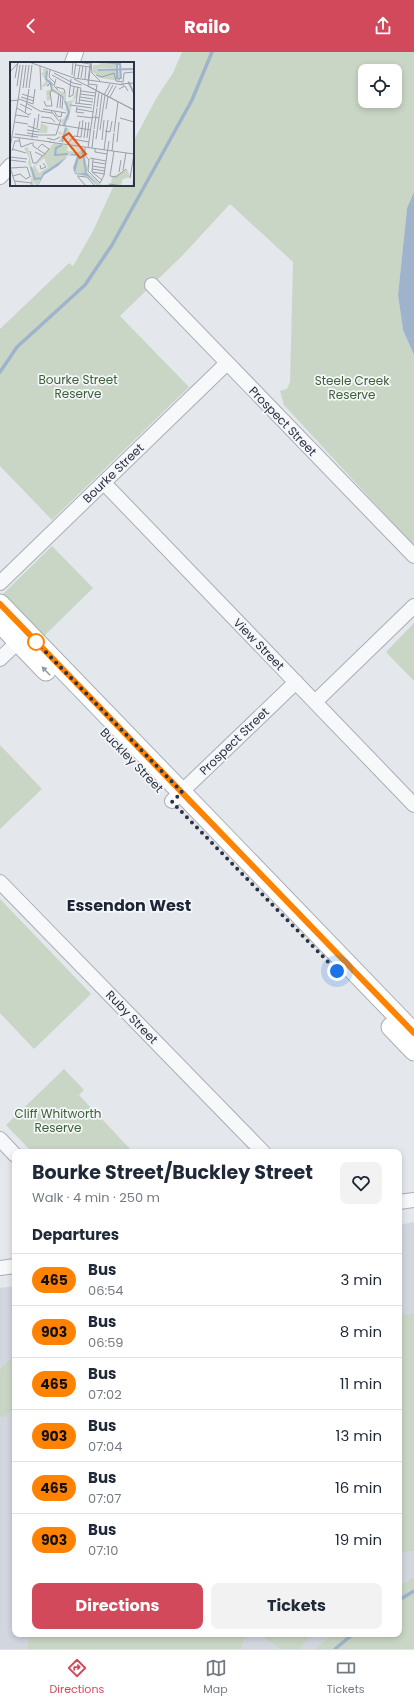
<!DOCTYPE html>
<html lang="en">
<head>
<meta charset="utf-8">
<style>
	:root { --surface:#fff; --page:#f2f2f3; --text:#1f2937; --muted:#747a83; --line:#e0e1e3; --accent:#d1495b }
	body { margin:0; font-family:Poppins,sans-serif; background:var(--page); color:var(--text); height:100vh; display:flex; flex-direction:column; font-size:15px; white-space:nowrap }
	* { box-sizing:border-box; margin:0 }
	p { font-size:13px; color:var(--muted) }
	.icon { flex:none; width:22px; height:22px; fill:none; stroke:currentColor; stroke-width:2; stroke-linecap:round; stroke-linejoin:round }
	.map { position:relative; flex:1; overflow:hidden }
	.drawer { position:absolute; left:12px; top:1097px; width:390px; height:488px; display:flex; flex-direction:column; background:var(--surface); border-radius:8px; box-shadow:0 2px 6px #0003 }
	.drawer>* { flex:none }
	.badge { padding:0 8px; border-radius:13px; font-size:14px; line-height:26px }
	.tools { position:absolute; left:358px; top:12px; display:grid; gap:8px }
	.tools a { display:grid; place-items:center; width:44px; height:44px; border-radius:8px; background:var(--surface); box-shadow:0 2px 6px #0003; font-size:20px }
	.you { position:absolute; width:20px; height:20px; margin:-10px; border:3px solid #fff; border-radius:50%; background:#1a73e8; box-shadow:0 0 0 6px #1a73e833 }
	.map>.badge { position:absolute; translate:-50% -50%; box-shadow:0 0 0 2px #fff }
	h2 { padding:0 20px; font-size:15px; line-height:36px }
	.round { display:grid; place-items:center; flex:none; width:42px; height:42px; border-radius:8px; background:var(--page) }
	.headline { display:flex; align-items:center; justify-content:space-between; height:68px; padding:0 20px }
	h1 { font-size:19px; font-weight:700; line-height:30px }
	.cta { display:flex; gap:8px; margin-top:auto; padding:8px 20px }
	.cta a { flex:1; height:46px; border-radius:8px; background:var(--accent); color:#fff; font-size:16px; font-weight:700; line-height:46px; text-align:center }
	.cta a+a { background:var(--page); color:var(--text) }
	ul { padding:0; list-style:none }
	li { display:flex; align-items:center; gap:12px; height:52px; padding:0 20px; border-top:1px solid var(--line) }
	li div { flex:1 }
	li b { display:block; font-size:15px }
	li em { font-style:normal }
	li .badge { min-width:44px; font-weight:700; text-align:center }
	header { display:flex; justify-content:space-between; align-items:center; height:52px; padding:0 20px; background:var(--accent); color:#fff; font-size:18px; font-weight:700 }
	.tab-bar { display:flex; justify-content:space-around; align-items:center; height:56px; border-top:1px solid var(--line); background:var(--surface); font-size:11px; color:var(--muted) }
	.tab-bar a { display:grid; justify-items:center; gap:2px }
	.tab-bar .on { color:var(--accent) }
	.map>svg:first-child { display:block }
	.built { fill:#d2d6de }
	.green { fill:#c9d6c5; fill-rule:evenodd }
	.water { fill:#9fb4cc }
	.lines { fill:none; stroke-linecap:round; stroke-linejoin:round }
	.stream { stroke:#9fb4cc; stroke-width:3.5 }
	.minor-casing { stroke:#a9aeb7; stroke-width:16 }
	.secondary-casing { stroke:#a9aeb7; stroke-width:21 }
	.minor { stroke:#f7f8fa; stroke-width:14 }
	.secondary { stroke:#fff; stroke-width:19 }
	.oneway { fill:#959aa2 }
	.line-casing { stroke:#fff; stroke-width:9 }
	.line { stroke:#ff8200; stroke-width:6 }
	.walk { stroke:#2b3445; stroke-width:4; stroke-dasharray:0 7.2 }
	.stop-dot { fill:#fff; stroke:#ff8200; stroke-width:2 }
	.labels { text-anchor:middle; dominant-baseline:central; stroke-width:3.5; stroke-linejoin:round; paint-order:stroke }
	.park-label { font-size:12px; fill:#3f6138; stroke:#f4f6f9 }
	.street-label { font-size:12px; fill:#2b3445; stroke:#f4f6f9 }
	.district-label { font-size:16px; font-weight:bold; fill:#1d2536; stroke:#f4f6f9 }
	.inset-river { fill:none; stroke:#9fb4cc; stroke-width:2 }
	.inset-road { fill:none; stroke:#9a9fa9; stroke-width:1 }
	.view { fill:#df570f; fill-opacity:0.15; stroke:#df570f; stroke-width:2 }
	.inset-edge { fill:none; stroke:#2b3445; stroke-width:2 }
</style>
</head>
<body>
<header><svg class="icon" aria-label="back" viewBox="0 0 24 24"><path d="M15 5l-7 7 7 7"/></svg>Railo<svg class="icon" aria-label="share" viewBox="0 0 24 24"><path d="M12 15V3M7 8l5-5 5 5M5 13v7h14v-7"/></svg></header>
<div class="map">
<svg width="414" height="1597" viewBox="0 0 414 1597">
	<rect width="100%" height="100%" fill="#e4e7ec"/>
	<g class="built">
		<polygon points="414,1170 414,1525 399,1534 399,1173"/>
		<polygon points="15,1234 15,1582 333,1582 315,1597 0,1597 0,1236"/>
	</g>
	<g class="green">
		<path d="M182,0h232v140l-7,16 -9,87 5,35 11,25v191l-130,-141 -4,-14 7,-2 3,-7 3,-120 -63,-58 -48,52 -62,60 69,71 -137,133 -52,-54v-137l69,-66 4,3 20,-35 21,-46h19v-43l24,-45 16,-24zM365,19h30v30h-30z"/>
		<polygon points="52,494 93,536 44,584 3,542"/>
		<polygon points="414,571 414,629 386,600"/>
		<polygon points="0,693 42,737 0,777"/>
		<polygon points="0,847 91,942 34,997 0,961"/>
		<polygon points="64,1017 84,1038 79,1043 133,1100 32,1100 6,1073"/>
		<polygon points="414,1261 414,1499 399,1500 399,1264"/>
		<polygon points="15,1303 15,1355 3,1366 0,1363 0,1317"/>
		<polygon points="414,1525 414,1597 315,1597 333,1582 399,1582 399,1534"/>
		<polygon points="30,1582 246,1582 241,1597 27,1597"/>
		<polygon points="259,1582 306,1582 309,1584 300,1597 281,1597"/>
	</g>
	<polygon class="water" points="414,140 414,303 403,278 398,243 407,156"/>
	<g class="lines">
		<g class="stream">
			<polyline points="0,320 17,295 85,233 112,193 192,48 212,0"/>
			<polyline points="399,1548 414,1539"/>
			<polyline points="335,1597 353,1582"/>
		</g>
		<g class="minor-casing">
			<g id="minor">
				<polyline points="72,11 76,0"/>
				<polyline points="0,125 11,113"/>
				<polyline points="152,233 414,504"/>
				<polyline points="104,431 414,753"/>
				<polyline points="0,531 227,311"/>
				<polyline points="0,607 24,584"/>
				<polyline points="315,650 414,554"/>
				<polyline points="172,749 296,630"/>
				<polyline points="0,830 263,1100"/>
				<polyline points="0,1087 15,1103"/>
				<polyline points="399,1150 414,1148"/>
				<polyline points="0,1216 15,1214"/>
			</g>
		</g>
		<g class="secondary-casing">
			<g id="secondary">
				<polyline points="0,552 414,981"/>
				<polyline points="0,571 46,619"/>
				<polyline points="391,975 414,999"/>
			</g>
		</g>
		<use href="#minor" class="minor"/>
		<use href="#secondary" class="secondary"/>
	</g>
	<defs><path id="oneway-solid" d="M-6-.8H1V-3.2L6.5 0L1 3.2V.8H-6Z"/></defs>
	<use class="oneway" href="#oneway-solid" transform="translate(46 619) rotate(-134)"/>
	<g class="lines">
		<g class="line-casing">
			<polyline id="line" points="0,552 414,981"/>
		</g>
		<use href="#line" class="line"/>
		<polyline class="walk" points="36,590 182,740 172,750 337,919"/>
	</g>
	<circle class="stop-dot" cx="36" cy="590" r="8"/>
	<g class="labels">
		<g class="park-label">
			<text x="78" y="327">Bourke Street<tspan x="78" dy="14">Reserve</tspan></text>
			<text x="352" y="328">Steele Creek<tspan x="352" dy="14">Reserve</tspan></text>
			<text x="58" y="1061">Cliff Whitworth<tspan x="58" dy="14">Reserve</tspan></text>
		</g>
		<g class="street-label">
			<text transform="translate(283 369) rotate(46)">Prospect Street</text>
			<text transform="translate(113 421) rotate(-44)">Bourke Street</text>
			<text transform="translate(259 592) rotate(46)">View Street</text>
			<text transform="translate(234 689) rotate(-44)">Prospect Street</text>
			<text transform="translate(132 708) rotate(46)">Buckley Street</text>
			<text transform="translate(132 965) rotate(46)">Ruby Street</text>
		</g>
		<g class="district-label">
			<text x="129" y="853">Essendon West</text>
		</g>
	</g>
	<g transform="translate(10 10)">
		<rect width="124" height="124" fill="#e4e7ec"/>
		<path d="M90,0h16l1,3 2,-3 -4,6h-15l-3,3 23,-1v8l-3,-1 3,4 -20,-3 -7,-6v-7h6zM32,7h6l-1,12 3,-2 4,10 12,4v9l7,-2 4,-13v9l-5,7 -3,16 -4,3 2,6 5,2 -3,-1 -1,7h-4l3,3 -1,3h-8l5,-7 -3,-1v3l-1,-4 -11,-7 -1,7h-8l2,-10 18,9 3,-1 -2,1 3,2 2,-7 -4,-5 6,-8v-3l-3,-1 3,-2 -6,-15 -10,-1 -1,8 -3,1 -1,-10 5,-2 -2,-7 -3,4 -5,1 5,-6 -5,-8 3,-1zM44,81l14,3 -1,5 12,1 4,-4 4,18 5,-2 -4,3 -1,5 15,13 9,-1 1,-7 15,-8 3,8 -7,2 -2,6 -23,1 -10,-11 -13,-2 3,-17 -9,-2 -12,11 -14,9 -5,12 -6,-4 -2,4 2,-11 -4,-12 1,-5 -5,-10 4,-1 5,27v-7zM34,96l4,9 -9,6 -4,-7z" fill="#c9d6c5" fill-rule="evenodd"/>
		<path d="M61,92h6l2,3 -4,16 10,1 -4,-1 5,-1 12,14 -11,-10 -12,-2 -2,-6 4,-12 -8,-1 -11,11 -14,9 -6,11 5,-13z" fill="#9fb4cc"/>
		<path class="inset-river" d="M95,0l15,2M107,0v16l3,1M110,0l1,17M88,8l36,-1M37,9l-1,8 7,6M54,63l5,-13 -4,-11M52,80l4,-14M52,83l-6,3 -1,7 13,-1M72,86l4,24M21,105l4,12 6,-1"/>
		<path class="inset-road" d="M19,0l45,16 50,7M68,0l12,2M81,0l1,11 8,8M81,0l-3,24 46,24M66,3l14,2M30,4l1,24M40,7l-1,8 6,6M0,10l8,-9M44,11l19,10 9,2M42,13l20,11 9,2 -2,15M62,13l1,-13M86,13l6,2 12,-4 2,8 7,1 1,-9 10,-1M64,15l2,-15M5,16l3,-16M68,16l2,-12M71,16l2,-12M46,17l-2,7 4,4M61,17l-2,18 4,-2 1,-8M64,17l60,31M75,17l1,-12M78,20l2,-17M79,22l8,1 -1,6M111,22l13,-1M39,23l-2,1 3,-3 2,7M7,24l3,-21M46,25l8,2 1,4M13,26l3,-23M16,26l3,-23M19,26l3,-23M109,27l6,-3 3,5M42,28l11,7 -1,12M71,29l15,2M124,31l-5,-11h-1l6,12M12,32l12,4M70,32l15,2M94,33l6,-11M97,34l6,-11M11,35l13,4M70,35l13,2M100,35l6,-11M9,37l14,5M70,38l13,2M0,39l8,-1 -8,48M8,39l5,-36M34,39l2,5h6l-2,-14 2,-2M16,41l14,8 12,2M65,41l17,2M66,41l2,-16M10,42l12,6M23,42l2,-15M60,43l22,3M67,45l-1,5 8,1M87,45l2,-15M7,46l12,7 2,-2M47,46l2,-15M50,46l1,-14M33,47l23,4M67,47l17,3M96,47l2,-13M41,49l8,10M44,49l3,5 4,1 1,-5M15,51l4,-24M6,53l13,2M67,54l16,2M31,55l10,1 4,4M83,55l6,1 -3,21M89,56l3,-24M110,56l14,4M5,60l13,2M31,60l50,8M18,64l12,4M27,66l2,-14M84,67l3,-21M17,68l12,2M90,68l5,-35M95,69l5,1 2,-11M104,70l4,-30M17,71l12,2M5,72l23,3M29,73h17l5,-16M3,75l38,5M67,75l3,-16M71,75l2,-17M9,76l2,9 11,-4M22,76l3,-20M37,76l7,2 6,-3M74,76l2,-16M77,76l2,-16M62,77l17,3M92,78l2,-20M23,80v4l12,8M39,80l85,12M107,80l2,-20M58,81l6,-7 7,1M75,85v8l4,5M78,86l8,-57M82,86l2,-18M2,87l14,4M85,87v3l12,2M94,88l4,-30M2,89l3,-10h4M20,89l3,12h3l6,-7M102,89l2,-18M25,90l8,4 6,-7 -7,-5 -4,4M0,95l17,2M80,96l16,3M83,97l-1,13 10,8M0,98l16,2M83,100l13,2M30,103l1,4 5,-2 -3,-4M82,104l13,2M0,105l6,19M0,106l17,-1 3,9M82,107l13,2M113,108l3,-17M78,109l12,12M78,109l1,-12M82,110l13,2M109,110l2,-12M3,114l7,-2 6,5 5,-3M67,114l10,1 8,9M100,114l4,-25M100,114l6,1 10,-8M68,115l8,9M120,116l4,-24M5,119l17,2v3M90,121l4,-8 5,-34M99,122l13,2M123,124l1,-13"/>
		<path class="view" d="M59,71l17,21 -6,4 -17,-21z"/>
		<rect width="124" height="124" class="inset-edge"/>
	</g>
</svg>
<div class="tools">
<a><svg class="icon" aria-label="locate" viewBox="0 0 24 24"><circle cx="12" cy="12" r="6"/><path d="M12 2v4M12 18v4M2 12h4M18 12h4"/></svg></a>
</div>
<div class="you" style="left:337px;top:919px"></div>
<section class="drawer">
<div class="headline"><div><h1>Bourke Street/Buckley Street</h1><p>Walk · 4 min · 250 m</p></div><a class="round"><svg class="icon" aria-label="heart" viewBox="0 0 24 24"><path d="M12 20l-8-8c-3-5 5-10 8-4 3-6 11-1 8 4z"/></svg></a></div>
<h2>Departures</h2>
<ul>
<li><span class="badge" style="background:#ff8200;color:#111">465</span><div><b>Bus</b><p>06:54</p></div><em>3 min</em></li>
<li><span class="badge" style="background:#ff8200;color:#111">903</span><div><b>Bus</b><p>06:59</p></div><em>8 min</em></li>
<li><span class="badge" style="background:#ff8200;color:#111">465</span><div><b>Bus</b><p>07:02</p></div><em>11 min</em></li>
<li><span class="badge" style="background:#ff8200;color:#111">903</span><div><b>Bus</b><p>07:04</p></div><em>13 min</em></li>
<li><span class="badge" style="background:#ff8200;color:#111">465</span><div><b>Bus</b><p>07:07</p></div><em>16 min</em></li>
<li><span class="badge" style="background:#ff8200;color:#111">903</span><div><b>Bus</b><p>07:10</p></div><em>19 min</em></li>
</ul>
<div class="cta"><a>Directions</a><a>Tickets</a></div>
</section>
</div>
<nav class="tab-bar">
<a class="on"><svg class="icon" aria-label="directions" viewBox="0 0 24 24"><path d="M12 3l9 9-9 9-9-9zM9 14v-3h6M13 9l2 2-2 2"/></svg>Directions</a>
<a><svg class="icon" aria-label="map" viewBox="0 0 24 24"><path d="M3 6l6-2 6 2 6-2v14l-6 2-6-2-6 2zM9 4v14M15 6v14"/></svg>Map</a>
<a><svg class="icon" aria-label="tickets" viewBox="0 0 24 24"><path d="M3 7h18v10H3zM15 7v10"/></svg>Tickets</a>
</nav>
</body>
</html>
